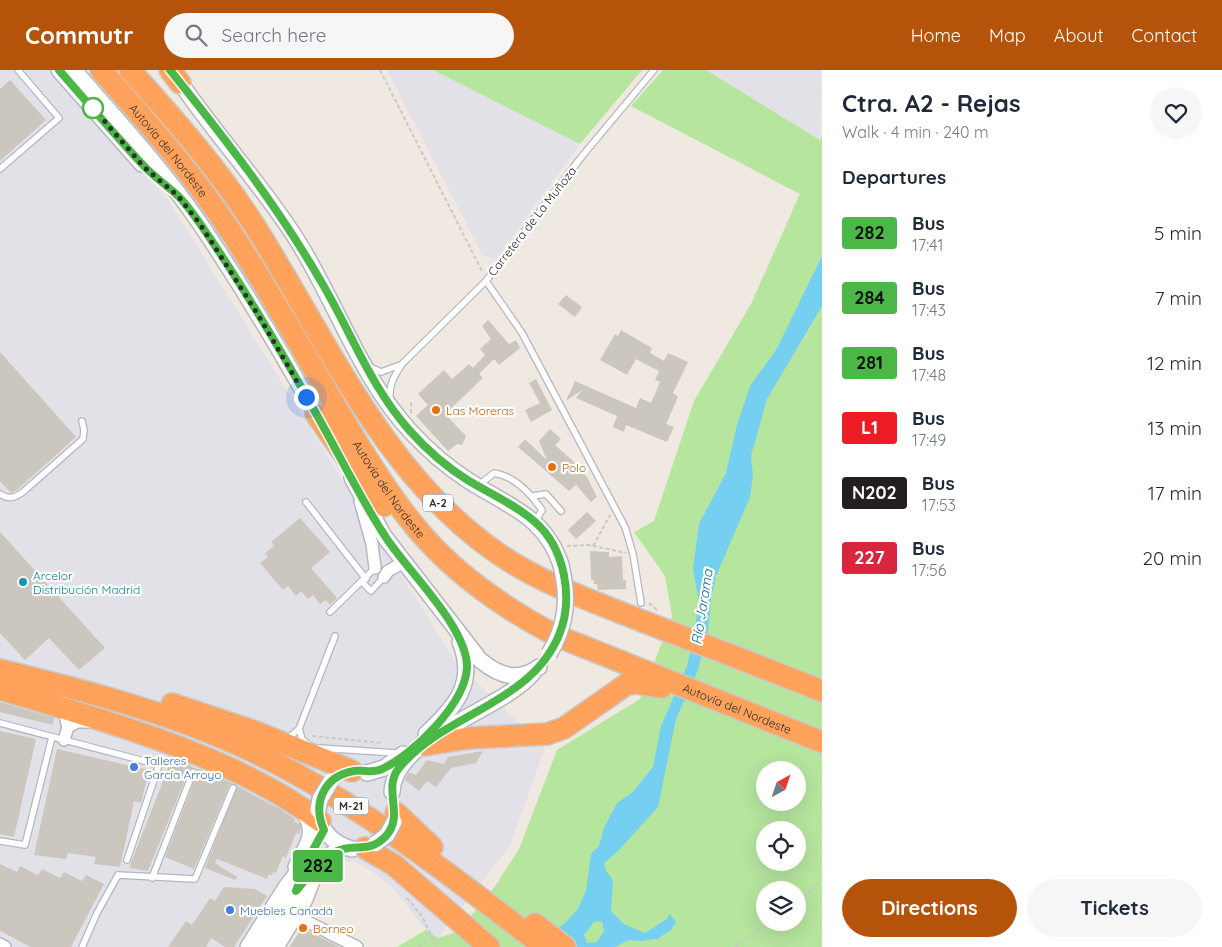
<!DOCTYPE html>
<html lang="en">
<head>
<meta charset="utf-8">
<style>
	:root { --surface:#fff; --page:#f6f6f7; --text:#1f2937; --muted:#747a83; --accent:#b45309 }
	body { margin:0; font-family:Quicksand,sans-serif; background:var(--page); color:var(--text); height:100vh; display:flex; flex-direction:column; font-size:19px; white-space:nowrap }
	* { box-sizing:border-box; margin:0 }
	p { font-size:16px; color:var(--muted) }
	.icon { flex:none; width:28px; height:28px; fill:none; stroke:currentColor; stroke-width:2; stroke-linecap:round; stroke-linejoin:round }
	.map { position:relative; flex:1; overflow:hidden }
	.drawer { display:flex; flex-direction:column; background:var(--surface); width:400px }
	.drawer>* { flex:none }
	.badge { padding:0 10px; border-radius:4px; font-size:18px; line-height:32px }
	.needle { width:32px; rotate:40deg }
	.controls { position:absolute; left:756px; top:691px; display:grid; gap:10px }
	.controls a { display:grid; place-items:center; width:50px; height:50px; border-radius:50%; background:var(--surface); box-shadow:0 5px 20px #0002; font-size:25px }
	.you { position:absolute; width:25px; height:25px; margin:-12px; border:4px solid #fff; border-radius:50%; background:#1a73e8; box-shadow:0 0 0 8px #1a73e833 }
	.map>.badge { position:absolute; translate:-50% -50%; box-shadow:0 0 0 2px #fff }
	h2 { padding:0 20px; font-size:19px; line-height:45px }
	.round { display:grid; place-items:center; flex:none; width:52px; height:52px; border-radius:26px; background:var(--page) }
	.summary { display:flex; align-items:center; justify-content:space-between; height:85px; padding:0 20px }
	h1 { font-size:24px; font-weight:700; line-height:38px }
	.button { display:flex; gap:10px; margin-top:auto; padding:10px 20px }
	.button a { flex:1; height:58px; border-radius:30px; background:var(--accent); color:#fff; font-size:20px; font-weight:700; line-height:58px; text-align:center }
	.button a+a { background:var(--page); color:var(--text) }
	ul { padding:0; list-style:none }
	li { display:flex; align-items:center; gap:15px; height:65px; padding:0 20px }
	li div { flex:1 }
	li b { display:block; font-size:19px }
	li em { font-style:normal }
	li .badge { min-width:55px; font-weight:700; text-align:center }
	header { display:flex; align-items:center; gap:30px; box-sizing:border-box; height:70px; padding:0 25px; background:var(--accent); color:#fff }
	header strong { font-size:24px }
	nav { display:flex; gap:28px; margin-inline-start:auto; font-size:18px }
	.search { width:350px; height:45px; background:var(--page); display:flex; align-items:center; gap:12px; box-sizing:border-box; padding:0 18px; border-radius:28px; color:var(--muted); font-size:19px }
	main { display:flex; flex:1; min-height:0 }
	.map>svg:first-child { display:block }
	.industrial { fill:#e3e1e8 }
	.green { fill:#b6e59e; fill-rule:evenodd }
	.water { fill:#75cff0; fill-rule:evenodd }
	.building { fill:#cbc7bf }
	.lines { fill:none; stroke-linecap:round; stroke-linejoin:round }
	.service-casing { stroke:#b4b7c1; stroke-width:8 }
	.minor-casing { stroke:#b4b7c1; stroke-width:14 }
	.tertiary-casing { stroke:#b4b7c1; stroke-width:18 }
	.motorway-casing { stroke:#c9c9c9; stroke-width:24 }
	.path { stroke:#c9c9c9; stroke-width:2; stroke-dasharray:4 2.5; stroke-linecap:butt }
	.service { stroke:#fff; stroke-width:5.5 }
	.minor { stroke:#fff; stroke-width:11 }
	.tertiary { stroke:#fff; stroke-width:15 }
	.motorway { stroke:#ffa35c; stroke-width:21 }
	.tertiary-bridge-casing { stroke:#b4b7c1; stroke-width:18; stroke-linecap:butt }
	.tertiary-bridge { stroke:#fff; stroke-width:15 }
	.line-casing { stroke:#fff; stroke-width:11 }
	.line { stroke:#4ab747; stroke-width:8 }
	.walk { stroke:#2e2e2e; stroke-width:5; stroke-dasharray:0 9 }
	.stop-dot { fill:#fff; stroke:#4ab747; stroke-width:2.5 }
	.food-dot { fill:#e8710a; stroke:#fff; stroke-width:2 }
	.culture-dot { fill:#0f9aa8; stroke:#fff; stroke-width:2 }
	.shop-dot { fill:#3f7fe0; stroke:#fff; stroke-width:2 }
	.labels { text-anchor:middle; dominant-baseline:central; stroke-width:4.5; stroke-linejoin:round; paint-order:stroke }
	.shield { fill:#fff; stroke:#6d6d6d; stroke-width:1 }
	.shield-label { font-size:11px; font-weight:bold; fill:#2e2e2e }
	.street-label { font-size:12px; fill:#2e2e2e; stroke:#fff }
	.food-label { font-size:12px; fill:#c56008; stroke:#fff; text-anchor:start }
	.culture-label { font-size:12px; fill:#0d838f; stroke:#fff; text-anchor:start }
	.shop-label { font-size:12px; fill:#366cbe; stroke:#fff; text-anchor:start }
	.water-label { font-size:14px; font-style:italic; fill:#0d6fa3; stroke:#fff }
</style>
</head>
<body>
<header>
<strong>Commutr</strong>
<div class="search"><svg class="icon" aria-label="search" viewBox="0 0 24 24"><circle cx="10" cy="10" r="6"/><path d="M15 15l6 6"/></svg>Search here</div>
<nav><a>Home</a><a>Map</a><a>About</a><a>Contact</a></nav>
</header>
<main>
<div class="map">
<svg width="822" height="877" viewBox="0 0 822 877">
	<rect width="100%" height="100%" fill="#efe9e1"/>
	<g class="industrial">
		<polygon points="0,0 51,0 169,131 455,591 545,678 510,776 438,868 426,860 395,821 379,806 356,792 341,791 324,803 280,877 0,877"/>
		<polygon points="387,0 433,0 580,74 496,189 483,186"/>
		<polygon points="706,0 822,0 820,70"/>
	</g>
	<g class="green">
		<polygon points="433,0 642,0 580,74"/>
		<path d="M663,0h43l114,70 2,-4v811h-425l29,-17 12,8 21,-7 37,-46 23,-36 38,-99 83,-51 32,-83 -7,-40 -31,-44 20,-11 40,-120 57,-97 49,-110 -169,-88zM765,700h33v32h-33zM765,760h33v32h-33zM765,820h33v32h-33z"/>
	</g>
	<path class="water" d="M822,186v50l-55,93 -16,57 2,19 -3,22 -34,79 -5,22 -3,33 -10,39 -22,49 -18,88 -40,44 -14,12 2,8 7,9 -2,31 13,13 21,9 22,-14 3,-5 6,8 -5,8 -14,9 -17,2 -11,-1 -14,7h-79l13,-16 14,-6 14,-15 9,-19 5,-37 8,-8 5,-18 13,-25 16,-11 20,-25 8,-41 26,-60 7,-32 5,-32 -6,-33 6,-45 27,-51 11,-48 13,-39 26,-36zM602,851l2,10 -7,11 -10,1 -3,-8 10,-13z"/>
	<g class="building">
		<polygon points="10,10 46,50 0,91 0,19"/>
		<polygon points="566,225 582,237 575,247 558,234"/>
		<polygon points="488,250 509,274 516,270 520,278 499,295 494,289 479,304 483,308 445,344 466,366 462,375 457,374 448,381 416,346 428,335 418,324 444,300 452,309 469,294 473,298 485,285 480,279 491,269 482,256"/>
		<polygon points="621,260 652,278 650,283 664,291 668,283 688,292 673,323 678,327 666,354 674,357 667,372 626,355 624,362 613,357 617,346 576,328 582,320 566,331 575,311 636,338 640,328 651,333 660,312 655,310 659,301 636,289 627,305 600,290 615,264 618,266"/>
		<polygon points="0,282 76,367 17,420 11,423 0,411"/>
		<polygon points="536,309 552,340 531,352 525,340 540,333 529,313"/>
		<polygon points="550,359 561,369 555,375 571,389 587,407 597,427 591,432 576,415 569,421 518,377 525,369 547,390 539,371"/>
		<polygon points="587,442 596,451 576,469 568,460"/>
		<polygon points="300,448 330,482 311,498 337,528 330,535 326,530 320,534 313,525 308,529 301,521 296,526 288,516 283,520 260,493 268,487 265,483 274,476 271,472"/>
		<polygon points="0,462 105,578 79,600 49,568 25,590 0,563"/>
		<polygon points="590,481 609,482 609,487 622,486 623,510 626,510 626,519 598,520 597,514 594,514 594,510 591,510"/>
		<polygon points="0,632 54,648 53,655 0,642"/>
		<polygon points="0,661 36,669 14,767 0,764"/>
		<polygon points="57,679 149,700 141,733 134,731 120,797 94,794 96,787 68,783 66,789 34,785"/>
		<polygon points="483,681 476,693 451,698 436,717 427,711 419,721 405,710 409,702 416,705 427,690 444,694 448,687"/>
		<polygon points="172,688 232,713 229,716 194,799 165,787 197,704 197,699 193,697 189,700 148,801 129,798"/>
		<polygon points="237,716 280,739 295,749 294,752 300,754 301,758 299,764 296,763 286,788 283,786 276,803 273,802 272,806 269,804 267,809 217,789 215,793 237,807 235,810 205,798"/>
		<polygon points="0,794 17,802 20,796 38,805 42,799 60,808 64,802 82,811 86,805 104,814 71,877 31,877 0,861"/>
		<polygon points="224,817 255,819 267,826 234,877 225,877 211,868 206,877 168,877 186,851 192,855 210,828 215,831"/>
		<polygon points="302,858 340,877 289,877"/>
	</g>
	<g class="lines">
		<g class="service-casing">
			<g id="service">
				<polyline points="0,99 59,48 18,0"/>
				<polyline points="486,211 522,263 625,457 633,484 641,533"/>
				<polyline points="370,297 381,302 400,295"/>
				<path d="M390,329c-1,-16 4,-22 12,-35l84,-83 97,-126 71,-85"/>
				<path d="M478,416l16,-13c20,3 37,21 48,37l-7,12"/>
				<path d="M0,424c9,6 14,4 23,-2l60,-53 1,-9 -2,-9"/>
				<polyline points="533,426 546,424 561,441"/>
				<polyline points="306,432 366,509"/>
				<polyline points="362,512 371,521 384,507"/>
				<polyline points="330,542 375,498"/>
				<polyline points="0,653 159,695 127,790"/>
				<polyline points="299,659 335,566"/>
				<polyline points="287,669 299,659 302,669 309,675"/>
				<polyline points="319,678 397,683"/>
				<polyline points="0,771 25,775 52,667"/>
				<polyline points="152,808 193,702"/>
				<polyline points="82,877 97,843 118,805 195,809 233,718"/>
			</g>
		</g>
		<g class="minor-casing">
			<g id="minor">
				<polyline points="360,431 372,474 375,498"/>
				<polyline points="384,507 388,501 404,492"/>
				<polyline points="68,657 77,652 90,652"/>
				<polyline points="64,670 68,657 66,650"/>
				<polyline points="296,846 357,877"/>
				<polyline points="0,874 5,877"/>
			</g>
		</g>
		<g class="tertiary-casing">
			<g id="tertiary">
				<polyline points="59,0 142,94"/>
				<path d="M74,0c43,50 90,100 127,155 43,64 83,131 120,198"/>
				<path d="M175,5c38,57 85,107 122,165 39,62 63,137 114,192 16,17 35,34 55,47 39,26 79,36 95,86"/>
				<path d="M352,408l32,58 96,124c18,15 38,23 59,7"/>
				<path d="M426,664c29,-27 51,-51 34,-92"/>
				<polyline points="367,703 384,698 403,684"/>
				<path d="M392,722c2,-55 109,-81 141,-119"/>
				<path d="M318,742c3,19 15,32 34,37"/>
				<path d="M296,797c10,-21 23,-34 7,-56"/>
				<polyline points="248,877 286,817 308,789"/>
				<path d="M262,877c21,-35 43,-85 84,-100"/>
				<polyline points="276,877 305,829 314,806"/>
			</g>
		</g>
		<g class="motorway-casing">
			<g id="motorway">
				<path id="s1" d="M101,0c47,53 93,105 132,165 43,66 81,136 122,204 21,34 43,69 70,99 36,40 84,73 132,98l265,106"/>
				<path d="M130,0c44,49 89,100 124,155 72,113 127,245 239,325 44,32 99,51 149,71 60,23 120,46 180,70"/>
				<polyline points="170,0 180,13"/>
				<polyline points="316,344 356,401 384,436"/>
				<path d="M0,600c86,21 172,43 252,81 106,51 199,124 292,196"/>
				<path d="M0,619c102,31 235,67 320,132"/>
				<polyline points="172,634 253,661 352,701"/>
				<polyline points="425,675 469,668 547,664 564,658 627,614 635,613 662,617"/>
				<polyline points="396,743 432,777"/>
				<polyline points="365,778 394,795 489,877"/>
				<polyline points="535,854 565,877"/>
			</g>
		</g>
		<g class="path">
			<polyline points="380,0 483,203"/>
			<polyline points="411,343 411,330"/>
			<polyline points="567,476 589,475 626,483"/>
			<polyline points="593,476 610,445"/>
			<polyline points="649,533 657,540"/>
			<polyline points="312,666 382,673"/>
			<polyline points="407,828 421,845 437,877"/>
			<polyline points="798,833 822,809"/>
			<polyline points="418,877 433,867"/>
			<polyline points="735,877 770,852"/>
		</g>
		<use href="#service" class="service"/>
		<use href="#minor" class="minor"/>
		<use href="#tertiary" class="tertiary"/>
		<use href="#motorway" class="motorway"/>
		<g class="tertiary-bridge-casing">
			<g id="tertiary-bridge">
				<path d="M549,584c18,-29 20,-56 12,-89"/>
				<polyline points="318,740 320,729 331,711"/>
				<polyline points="375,774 387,765 394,752"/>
			</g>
		</g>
		<use href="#tertiary-bridge" class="tertiary-bridge"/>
	</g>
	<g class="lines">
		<g class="line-casing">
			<path id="line" d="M59,0c28,32 55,64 84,95 10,11 22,19 33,29 9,8 18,21 25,31 42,61 81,127 117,192 22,39 42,81 67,119 22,35 82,90 82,131 -1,36 -54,88 -85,102 -10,5 -18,0 -28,2 -30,5 -42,32 -30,59l-16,29 -12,32c11,-13 23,-31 39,-39 18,-10 33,3 51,-16 19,-21 -4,-47 13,-68 45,-55 131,-63 160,-133 15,-36 6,-87 -24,-113 -19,-17 -44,-28 -66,-41 -21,-13 -43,-32 -59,-50 -41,-46 -60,-102 -91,-153 -43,-74 -96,-142 -149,-208"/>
		</g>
		<use href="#line" class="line"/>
		<polyline class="walk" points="93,38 144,97 178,126 200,154 257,243 306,327"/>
	</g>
	<circle class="stop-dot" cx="93" cy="38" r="10"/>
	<g class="food-dot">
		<circle cx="436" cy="340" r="5"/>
		<circle cx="552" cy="397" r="5"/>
		<circle cx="303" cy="858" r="5"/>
	</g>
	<circle class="culture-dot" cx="23" cy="512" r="5"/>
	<g class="shop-dot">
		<circle cx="134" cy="697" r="5"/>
		<circle cx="230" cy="840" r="5"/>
	</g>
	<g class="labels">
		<g class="shield">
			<rect x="423" y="424.5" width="30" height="17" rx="4"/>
			<rect x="333.5" y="727.5" width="35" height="17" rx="4"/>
		</g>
		<g class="shield-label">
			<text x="438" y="433">A-2</text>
			<text x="351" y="736">M-21</text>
		</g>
		<g class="street-label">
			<text stroke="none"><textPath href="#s1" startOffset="105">Autovía del Nordeste</textPath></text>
			<text transform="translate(532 151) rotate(-52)">Carretera de La Muñoza</text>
			<text stroke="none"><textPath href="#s1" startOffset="510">Autovía del Nordeste</textPath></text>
			<text stroke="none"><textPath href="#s1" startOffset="930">Autovía del Nordeste</textPath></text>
		</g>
		<g class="food-label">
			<text x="446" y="340">Las Moreras</text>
			<text x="562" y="397">Polo</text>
			<text x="313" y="858">Borneo</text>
		</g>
		<g class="culture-label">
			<text x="33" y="505">Arcelor<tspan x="33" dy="14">Distribución Madrid</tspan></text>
		</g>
		<g class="shop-label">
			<text x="144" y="690">Talleres<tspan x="144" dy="14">García Arroyo</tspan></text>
			<text x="240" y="840">Muebles Canadá</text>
		</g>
		<g class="water-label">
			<text transform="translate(702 537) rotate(-81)">Río Jarama</text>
		</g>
	</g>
</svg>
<div class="controls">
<a><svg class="needle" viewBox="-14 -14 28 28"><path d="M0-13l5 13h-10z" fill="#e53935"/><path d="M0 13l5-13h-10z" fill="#747a83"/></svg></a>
<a><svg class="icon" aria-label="locate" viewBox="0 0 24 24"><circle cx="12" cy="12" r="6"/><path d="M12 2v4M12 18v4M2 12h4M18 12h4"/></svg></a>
<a><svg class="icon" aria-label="layers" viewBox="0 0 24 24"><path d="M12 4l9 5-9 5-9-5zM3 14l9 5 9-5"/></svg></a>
</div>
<div class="you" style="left:306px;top:327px"></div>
<b class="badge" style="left:318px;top:796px;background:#4ab747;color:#111">282</b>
</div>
<section class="drawer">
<div class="summary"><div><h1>Ctra. A2 - Rejas</h1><p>Walk · 4 min · 240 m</p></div><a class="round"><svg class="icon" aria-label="heart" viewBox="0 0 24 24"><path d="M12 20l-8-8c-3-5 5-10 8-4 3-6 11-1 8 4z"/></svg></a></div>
<h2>Departures</h2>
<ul>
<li><span class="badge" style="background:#4ab747;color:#111">282</span><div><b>Bus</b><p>17:41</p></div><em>5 min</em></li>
<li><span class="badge" style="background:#4ab747;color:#111">284</span><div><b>Bus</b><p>17:43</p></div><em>7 min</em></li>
<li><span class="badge" style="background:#4ab747;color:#111">281</span><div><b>Bus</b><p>17:48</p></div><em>12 min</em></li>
<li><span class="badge" style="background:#ee1c25;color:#fff">L1</span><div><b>Bus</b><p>17:49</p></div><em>13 min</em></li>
<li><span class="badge" style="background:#231f20;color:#fff">N202</span><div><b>Bus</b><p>17:53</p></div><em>17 min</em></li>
<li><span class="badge" style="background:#d7263d;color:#fff">227</span><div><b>Bus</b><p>17:56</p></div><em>20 min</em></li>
</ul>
<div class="button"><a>Directions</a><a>Tickets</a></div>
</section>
</main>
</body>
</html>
